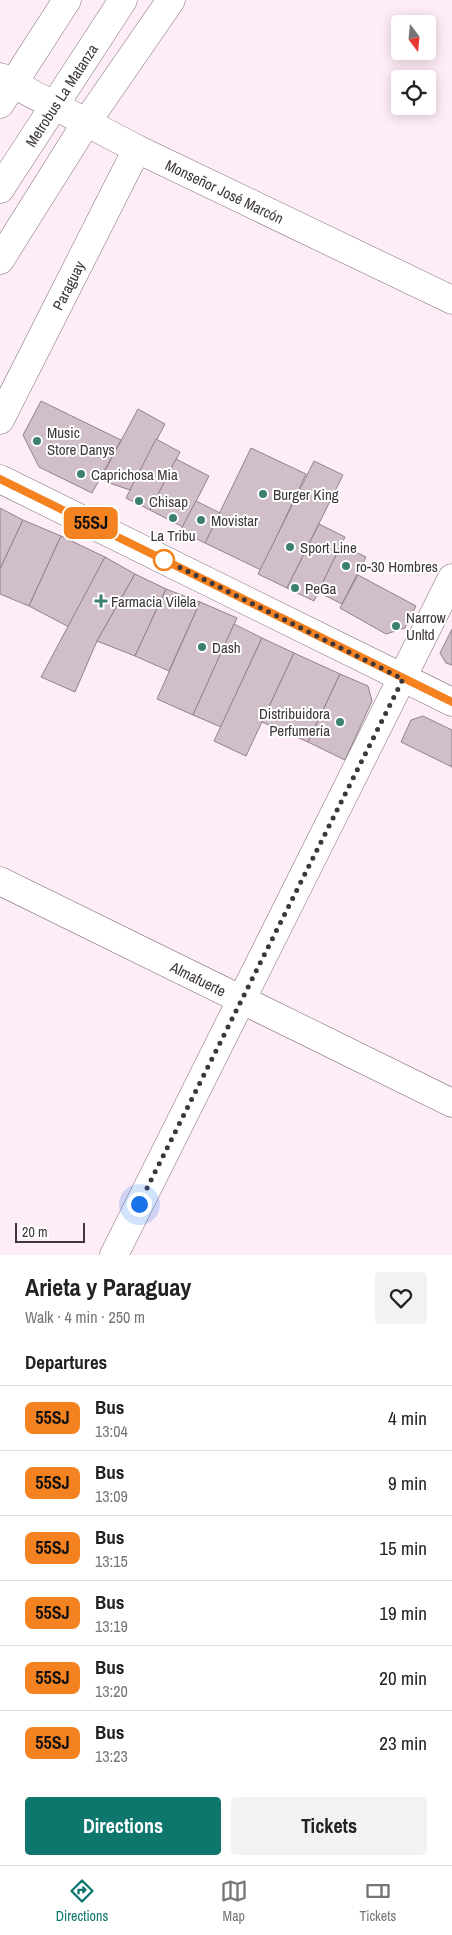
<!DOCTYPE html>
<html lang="en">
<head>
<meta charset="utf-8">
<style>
	:root { --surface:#fff; --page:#f2f2f2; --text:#222; --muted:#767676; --line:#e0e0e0; --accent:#0f766e }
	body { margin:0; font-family:"Archivo Narrow",sans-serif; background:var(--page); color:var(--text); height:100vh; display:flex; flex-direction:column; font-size:19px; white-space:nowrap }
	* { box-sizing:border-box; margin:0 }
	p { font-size:16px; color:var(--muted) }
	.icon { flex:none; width:28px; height:28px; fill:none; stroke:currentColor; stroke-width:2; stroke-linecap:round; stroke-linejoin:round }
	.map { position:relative; height:1255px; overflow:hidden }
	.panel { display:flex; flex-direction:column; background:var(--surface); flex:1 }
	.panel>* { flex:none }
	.badge { padding:0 10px; border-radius:8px; font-size:18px; line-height:32px }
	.needle { width:32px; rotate:164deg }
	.fabs { position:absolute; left:391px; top:15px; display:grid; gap:10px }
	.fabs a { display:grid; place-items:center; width:45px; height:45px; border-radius:5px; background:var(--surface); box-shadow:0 2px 12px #0003; font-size:25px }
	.scale { position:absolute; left:15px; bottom:12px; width:70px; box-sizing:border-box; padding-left:5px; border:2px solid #3d363a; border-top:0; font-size:14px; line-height:18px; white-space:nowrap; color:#3d363a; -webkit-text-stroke:4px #fff; paint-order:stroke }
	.you { position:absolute; width:25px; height:25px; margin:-12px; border:4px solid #fff; border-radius:50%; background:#1a73e8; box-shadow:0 0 0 8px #1a73e833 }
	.map>.badge { position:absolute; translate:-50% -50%; box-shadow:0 0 0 2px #fff }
	h2 { padding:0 25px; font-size:19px; line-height:45px }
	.round { display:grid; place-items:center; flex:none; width:52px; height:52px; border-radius:5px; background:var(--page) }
	.overview { display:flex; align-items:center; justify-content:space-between; height:85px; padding:0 25px }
	h1 { font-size:24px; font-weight:700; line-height:38px }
	.primary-button { display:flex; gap:10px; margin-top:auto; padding:10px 25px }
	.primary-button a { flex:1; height:58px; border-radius:5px; background:var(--accent); color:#fff; font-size:20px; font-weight:700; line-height:58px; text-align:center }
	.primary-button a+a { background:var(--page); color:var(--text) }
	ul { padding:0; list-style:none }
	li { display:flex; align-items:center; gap:15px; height:65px; padding:0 25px; border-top:1px solid var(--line) }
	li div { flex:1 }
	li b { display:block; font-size:19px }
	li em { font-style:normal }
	li .badge { min-width:55px; font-weight:700; text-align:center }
	.dock { display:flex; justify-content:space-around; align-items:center; height:70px; border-top:1px solid var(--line); background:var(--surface); font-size:14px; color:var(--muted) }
	.dock a { display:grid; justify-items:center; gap:2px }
	.dock .on { color:var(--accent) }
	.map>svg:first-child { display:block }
	.building { fill:#d0bec9; stroke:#92828c }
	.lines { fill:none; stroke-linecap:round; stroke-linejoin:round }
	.minor-casing { stroke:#80707a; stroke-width:29 }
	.highway-casing { stroke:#80707a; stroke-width:29 }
	.minor { stroke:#fff; stroke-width:28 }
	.highway { stroke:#fff; stroke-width:28 }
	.line-casing { stroke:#fff; stroke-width:11 }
	.line { stroke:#f58220; stroke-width:8 }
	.walk { stroke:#3d363a; stroke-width:5; stroke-dasharray:0 9 }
	.poi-dot { fill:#3d7f70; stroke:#fff; stroke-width:2 }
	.stop-dot { fill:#fff; stroke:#f58220; stroke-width:2.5 }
	.labels { text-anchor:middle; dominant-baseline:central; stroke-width:4; stroke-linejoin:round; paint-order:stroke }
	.street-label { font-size:15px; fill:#3d363a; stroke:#fff }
	.poi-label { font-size:15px; fill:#3d363a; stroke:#fff; text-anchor:start }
</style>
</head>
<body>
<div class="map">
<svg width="452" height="1255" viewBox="0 0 452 1255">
	<rect width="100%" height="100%" fill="#feecf7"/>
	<g class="building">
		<polygon points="41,401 121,440 92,493 39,467 23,435"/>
		<polygon points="138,409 165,424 130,490 100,480"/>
		<polygon points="156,439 180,452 150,510 126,498"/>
		<polygon points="251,448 306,474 261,570 205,543"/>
		<polygon points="176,459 209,476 183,527 150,510"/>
		<polygon points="314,461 343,475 287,588 258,574"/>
		<polygon points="196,501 220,513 205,543 180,531"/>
		<polygon points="0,508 23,520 0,569"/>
		<polygon points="23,520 61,536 29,606 0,594 0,569"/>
		<polygon points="319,524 345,537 314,601 287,588"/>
		<polygon points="61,536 105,557 69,627 29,606"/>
		<polygon points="341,545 366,557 342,604 318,592"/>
		<polygon points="105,557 135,574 97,641 75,692 41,677"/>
		<polygon points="135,574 166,589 135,656 97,641"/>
		<polygon points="358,575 416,606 405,628 386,634 340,608"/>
		<polygon points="166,589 200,602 169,671 135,656"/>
		<polygon points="200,602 237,618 193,715 157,699"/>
		<polygon points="234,624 262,638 221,727 193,715"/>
		<polygon points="452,629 452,665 446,663 440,653"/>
		<polygon points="262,638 294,653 246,756 214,741"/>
		<polygon points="294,653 340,674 308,742 262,722"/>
		<polygon points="340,674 368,686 372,701 345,760 308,742"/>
		<polygon points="423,716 452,730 452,767 401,742 411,720"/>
	</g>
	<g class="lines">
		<g class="minor-casing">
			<g id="minor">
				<path id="s1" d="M0,77l137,72 315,151"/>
				<path id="s2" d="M0,189l123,-189"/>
				<path id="s3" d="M0,420l137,-271"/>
				<polyline points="0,479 452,702"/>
				<path id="s4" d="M0,881l452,222"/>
				<polyline points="114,1255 452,578"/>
			</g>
		</g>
		<g class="highway-casing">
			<g id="highway">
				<polyline points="0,104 67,0"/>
				<polyline points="0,260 86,123 171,0"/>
			</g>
		</g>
		<use href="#minor" class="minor"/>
		<use href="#highway" class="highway"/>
	</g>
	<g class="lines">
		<g class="line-casing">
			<polyline id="line" points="0,479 452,702"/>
		</g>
		<use href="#line" class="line"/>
		<polyline class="walk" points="139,1204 403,679 159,557 164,560"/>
	</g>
	<g class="poi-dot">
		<circle cx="37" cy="441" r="5"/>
		<circle cx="81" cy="474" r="5"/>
		<circle cx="263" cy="494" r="5"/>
		<circle cx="139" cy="501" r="5"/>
		<circle cx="173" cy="518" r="5"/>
		<circle cx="201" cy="520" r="5"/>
		<circle cx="290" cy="547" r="5"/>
		<circle cx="346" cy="566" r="5"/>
		<circle cx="295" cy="588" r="5"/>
		<path d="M98.5 593.5h5v5h5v5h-5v5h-5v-5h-5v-5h5z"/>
		<circle cx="396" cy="626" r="5"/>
		<circle cx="202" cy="647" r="5"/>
		<circle cx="340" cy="722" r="5"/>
	</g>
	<circle class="stop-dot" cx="164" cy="560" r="10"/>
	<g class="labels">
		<g class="street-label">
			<text stroke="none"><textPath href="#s2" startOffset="112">Metrobus La Matanza</textPath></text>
			<text stroke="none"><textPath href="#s1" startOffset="252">Monseñor José Marcón</textPath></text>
			<text stroke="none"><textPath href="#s3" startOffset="151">Paraguay</textPath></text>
			<text stroke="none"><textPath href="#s4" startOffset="221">Almafuerte</textPath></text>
		</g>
		<g class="poi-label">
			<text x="47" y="432">Music<tspan x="47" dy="17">Store Danys</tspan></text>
			<text x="91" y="474">Caprichosa Mia</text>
			<text x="273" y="494">Burger King</text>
			<text x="149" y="501">Chisap</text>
			<text x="211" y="520">Movistar</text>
			<text x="173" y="535" text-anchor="middle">La Tribu</text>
			<text x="300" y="547">Sport Line</text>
			<text x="356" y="566">ro-30 Hombres</text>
			<text x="305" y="588">PeGa</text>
			<text x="111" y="601">Farmacia Vilela</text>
			<text x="406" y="617">Narrow<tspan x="406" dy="17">Unltd</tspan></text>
			<text x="212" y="647">Dash</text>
			<text x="330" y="713" text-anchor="end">Distribuidora<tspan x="330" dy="17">Perfumería</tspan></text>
		</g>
	</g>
</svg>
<div class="fabs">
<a><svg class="needle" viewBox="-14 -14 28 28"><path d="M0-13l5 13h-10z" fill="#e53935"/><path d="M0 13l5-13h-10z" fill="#767676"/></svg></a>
<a><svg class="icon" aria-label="locate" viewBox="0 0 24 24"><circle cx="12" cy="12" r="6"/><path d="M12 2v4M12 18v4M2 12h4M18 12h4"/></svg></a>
</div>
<div class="scale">20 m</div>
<div class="you" style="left:139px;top:1204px"></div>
<b class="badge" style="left:91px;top:523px;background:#f58220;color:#111">55SJ</b>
</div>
<section class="panel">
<div class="overview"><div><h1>Arieta y Paraguay</h1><p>Walk · 4 min · 250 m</p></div><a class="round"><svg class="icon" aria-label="heart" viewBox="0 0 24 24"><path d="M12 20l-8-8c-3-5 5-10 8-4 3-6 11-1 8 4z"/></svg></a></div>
<h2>Departures</h2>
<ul>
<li><span class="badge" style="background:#f58220;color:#111">55SJ</span><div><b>Bus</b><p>13:04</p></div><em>4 min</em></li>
<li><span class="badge" style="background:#f58220;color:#111">55SJ</span><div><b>Bus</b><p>13:09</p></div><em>9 min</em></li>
<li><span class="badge" style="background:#f58220;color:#111">55SJ</span><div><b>Bus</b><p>13:15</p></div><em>15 min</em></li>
<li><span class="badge" style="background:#f58220;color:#111">55SJ</span><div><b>Bus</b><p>13:19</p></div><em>19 min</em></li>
<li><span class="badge" style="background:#f58220;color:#111">55SJ</span><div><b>Bus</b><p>13:20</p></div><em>20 min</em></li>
<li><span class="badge" style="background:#f58220;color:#111">55SJ</span><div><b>Bus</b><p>13:23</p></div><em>23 min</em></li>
</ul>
<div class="primary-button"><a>Directions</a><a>Tickets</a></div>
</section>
<nav class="dock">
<a class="on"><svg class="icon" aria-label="directions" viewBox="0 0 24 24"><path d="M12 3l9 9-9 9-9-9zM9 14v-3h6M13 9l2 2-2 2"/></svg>Directions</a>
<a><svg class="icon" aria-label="map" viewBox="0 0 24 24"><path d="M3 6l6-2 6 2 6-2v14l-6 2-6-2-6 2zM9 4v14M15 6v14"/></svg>Map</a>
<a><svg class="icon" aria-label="tickets" viewBox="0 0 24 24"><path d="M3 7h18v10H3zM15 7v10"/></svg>Tickets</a>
</nav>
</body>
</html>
